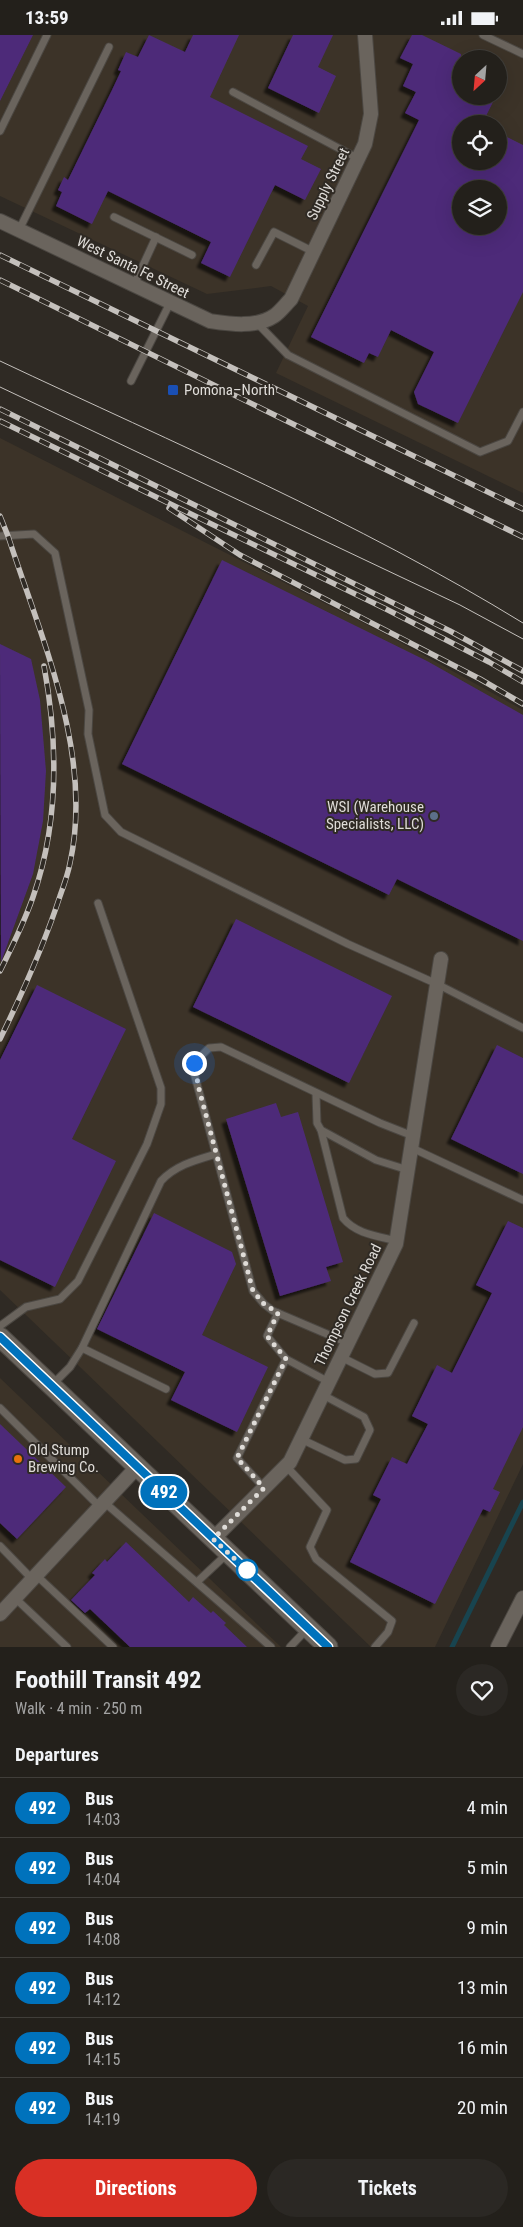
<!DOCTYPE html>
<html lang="en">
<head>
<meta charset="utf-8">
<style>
	:root { --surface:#23201b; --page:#2b2824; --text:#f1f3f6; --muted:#a3a3a3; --line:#403e3a; --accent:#d93025 }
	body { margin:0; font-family:"Roboto Condensed",sans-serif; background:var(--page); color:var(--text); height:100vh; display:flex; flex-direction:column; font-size:19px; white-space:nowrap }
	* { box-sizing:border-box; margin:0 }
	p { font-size:16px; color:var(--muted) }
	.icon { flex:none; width:28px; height:28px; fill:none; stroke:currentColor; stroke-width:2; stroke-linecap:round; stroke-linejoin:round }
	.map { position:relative; height:1612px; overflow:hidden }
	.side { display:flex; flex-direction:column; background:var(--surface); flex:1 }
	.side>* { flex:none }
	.badge { padding:0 10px; border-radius:16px; font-size:18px; line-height:32px }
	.needle { width:32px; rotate:206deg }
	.fabs { position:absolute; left:452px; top:15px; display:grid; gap:10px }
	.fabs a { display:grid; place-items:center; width:55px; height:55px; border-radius:50%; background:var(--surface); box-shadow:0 5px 20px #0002,0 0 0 1px var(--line); font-size:25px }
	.you { position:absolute; width:25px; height:25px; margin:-12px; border:4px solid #fff; border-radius:50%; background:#1a73e8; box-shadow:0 0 0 8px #1a73e833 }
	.map>.badge { position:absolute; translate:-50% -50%; box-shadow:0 0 0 2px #fff }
	h2 { padding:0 15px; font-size:19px; line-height:45px }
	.round { display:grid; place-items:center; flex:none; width:52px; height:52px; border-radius:26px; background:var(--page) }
	.summary { display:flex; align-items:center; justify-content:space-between; height:85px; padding:0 15px }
	h1 { font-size:24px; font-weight:700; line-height:38px }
	.primary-button { display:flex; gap:10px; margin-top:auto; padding:10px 15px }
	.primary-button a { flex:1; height:58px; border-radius:30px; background:var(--accent); color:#fff; font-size:20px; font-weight:700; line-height:58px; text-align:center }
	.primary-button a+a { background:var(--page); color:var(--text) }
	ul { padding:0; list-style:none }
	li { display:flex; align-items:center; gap:15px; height:60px; padding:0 15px; border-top:1px solid var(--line) }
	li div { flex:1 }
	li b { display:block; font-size:19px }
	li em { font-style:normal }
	li .badge { min-width:55px; font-weight:700; text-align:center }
	.status { display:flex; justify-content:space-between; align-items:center; height:35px; padding:0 25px; background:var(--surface); direction:ltr }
	.status svg { height:14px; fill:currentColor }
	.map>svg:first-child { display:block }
	.built { fill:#3c3328; fill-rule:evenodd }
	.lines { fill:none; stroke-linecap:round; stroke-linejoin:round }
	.stream { stroke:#18444f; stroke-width:5 }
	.building { fill:#4d2b79; fill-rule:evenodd; filter:url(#shadow) }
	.lane-casing { stroke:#4b4742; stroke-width:9 }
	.street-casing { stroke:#4b4742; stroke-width:16 }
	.secondary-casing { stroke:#4b4742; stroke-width:21 }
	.lane { stroke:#6a645d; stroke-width:7 }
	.street { stroke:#6a645d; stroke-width:14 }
	.secondary { stroke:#6a645d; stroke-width:19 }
	.tram { stroke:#c4c0bc; stroke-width:1 }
	.rail-casing { stroke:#c4c0bc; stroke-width:5.5 }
	.rail { stroke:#2f2a24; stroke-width:4; stroke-dasharray:11; stroke-linecap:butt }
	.line-casing { stroke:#fff; stroke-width:11 }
	.line { stroke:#0072bc; stroke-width:8 }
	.walk { stroke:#dfdcd8; stroke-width:5; stroke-dasharray:0 9 }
	.transit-dot { fill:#1a4fb4; stroke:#2f2a24; stroke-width:2 }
	.service-dot { fill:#5c6f8a; stroke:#2f2a24; stroke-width:2 }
	.food-dot { fill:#e8710a; stroke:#2f2a24; stroke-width:2 }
	.stop-dot { fill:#fff; stroke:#0072bc; stroke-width:2.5 }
	.labels { text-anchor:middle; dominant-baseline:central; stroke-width:4; stroke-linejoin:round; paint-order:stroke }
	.street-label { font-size:15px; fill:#dfdcd8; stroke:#2f2a24 }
	.poi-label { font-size:15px; fill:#dfdcd8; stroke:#2f2a24; text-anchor:start }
</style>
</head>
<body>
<div class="status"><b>13:59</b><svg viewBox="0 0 49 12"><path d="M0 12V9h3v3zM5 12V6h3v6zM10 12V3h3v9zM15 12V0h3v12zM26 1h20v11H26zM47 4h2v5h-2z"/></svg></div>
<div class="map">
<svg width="523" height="1612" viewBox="0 0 523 1612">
	<defs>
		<filter id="shadow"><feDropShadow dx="-4.5" dy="4.5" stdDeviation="1" flood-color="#0009"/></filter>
	</defs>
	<rect width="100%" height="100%" fill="#2f2a24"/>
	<g class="built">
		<path d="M0,0h523v458l-247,-120 32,-67 -37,-20 -64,8 -207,-98zM461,24h38v37h-38zM461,89h38v37h-38zM461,154h38v37h-38z"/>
		<polygon points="0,403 387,600 523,675 523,1429 435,1612 371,1612 0,1255"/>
		<polygon points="0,1343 281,1612 0,1612"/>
	</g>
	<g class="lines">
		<polyline class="stream" points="452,1612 523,1467"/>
	</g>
	<g class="building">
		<polygon points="0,0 33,0 0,66"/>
		<polygon points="149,0 185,17 193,0 239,0 210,62 308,111 301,124 321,134 305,165 275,150 230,242 201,228 211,207 108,156 92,189 56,171 62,157 58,155 64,142 68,145 112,55 121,36 118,35 126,17 138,22"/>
		<polygon points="293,0 333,0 318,32 336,41 319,78 268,53"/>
		<path d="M412,0h10l39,19v42h35l-14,28h-21v37h38v-28l24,12v147l-65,131 -40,-19 -4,-12 20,-40 -43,-22 -13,27 -9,-4 -5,10 -53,-26 108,-217 -14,-7 11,-21 -13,-6 10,-22 -13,-6zM461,154h38v37h-38z"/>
		<polygon points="222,525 427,626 523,680 523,906 397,844 389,860 122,729"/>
		<polygon points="0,609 31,624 40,665 46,736 43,786 33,839 1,927"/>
		<polygon points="236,884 392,961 349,1048 193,972"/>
		<polygon points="37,950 126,994 72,1104 116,1126 55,1252 0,1225 0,1025"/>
		<polygon points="497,1010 523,1023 523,1139 451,1104"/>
		<polygon points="276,1068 281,1082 298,1077 343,1227 326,1232 331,1246 280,1261 226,1084"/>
		<polygon points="154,1178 232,1217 236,1229 202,1300 268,1332 237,1397 171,1365 185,1337 97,1294"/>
		<polygon points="508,1186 523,1193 523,1392 493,1454 500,1457 490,1477 483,1474 435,1569 350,1527 381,1464 373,1460 392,1422 407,1429 428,1389 412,1381 437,1330 452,1338 492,1258 476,1250"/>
		<polygon points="0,1389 66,1452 17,1504 0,1488"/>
		<polygon points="126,1507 189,1567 193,1562 211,1578 213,1576 226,1588 224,1590 247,1612 130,1612 90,1574 85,1578 71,1565 95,1540 92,1538 105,1524 107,1527"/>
	</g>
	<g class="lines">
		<g class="lane-casing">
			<g id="lane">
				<polyline points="483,0 523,19"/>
				<polyline points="233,57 359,124"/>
				<polyline points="0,96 47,0"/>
				<polyline points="114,182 192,220"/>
				<polyline points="19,195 109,12"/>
				<polyline points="256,230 274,197 314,217"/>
				<polyline points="134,250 156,202"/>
				<polyline points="257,288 288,320 480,417 508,406 523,377"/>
				<polyline points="131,346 170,268"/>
				<polyline points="0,501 34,499 55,518 89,675 88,699 105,780 121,797 348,909 437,949 523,993"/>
				<polyline points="316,1059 317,1088 321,1095 376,1125 408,1135"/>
				<path d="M321,1095l22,88c13,16 34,18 54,23"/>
				<polyline points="412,1113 523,1165"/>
				<polyline points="278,1278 267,1301 286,1324"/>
				<polyline points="0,1291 26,1272 60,1264 78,1246 147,1109 161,1069 161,1053 98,868"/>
				<polyline points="348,1308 273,1276 264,1269 253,1256 194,1038 194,1028 209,1013 221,1012 380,1088 413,1101"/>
				<polyline points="82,1313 166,1354"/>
				<polyline points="341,1322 375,1339 388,1338 414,1288"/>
				<path d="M52,1350l18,-18 12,-19 79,-167c15,-16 35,-21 55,-27"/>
				<polyline points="0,1373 100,1472"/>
				<polyline points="301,1404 345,1425 356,1424 370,1395 364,1382 323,1360"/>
				<polyline points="286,1431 327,1475 310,1512 316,1524 392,1586 388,1597 375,1612"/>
				<polyline points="264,1453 237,1423 286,1324 329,1347"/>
				<polyline points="104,1467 271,1612"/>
				<polyline points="0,1511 32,1544"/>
				<polyline points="36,1540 113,1612"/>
				<polyline points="197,1547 228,1518"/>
				<polyline points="15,1563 67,1612"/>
				<polyline points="290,1612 308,1593"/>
			</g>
		</g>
		<g class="street-casing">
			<g id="street">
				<path d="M0,186l210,100c20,3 46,7 64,-5 6,-4 11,-11 17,-17l74,-155 6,-30 -6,-79"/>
				<polyline points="213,1504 290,1427 396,1209 441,924"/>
				<polyline points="0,1579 137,1432"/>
				<polyline points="498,1612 523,1563"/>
			</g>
		</g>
		<g class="secondary-casing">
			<polyline id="secondary" points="0,1302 328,1612"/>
		</g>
		<use href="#lane" class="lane"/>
		<use href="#street" class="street"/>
		<use href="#secondary" class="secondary"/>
		<g class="tram">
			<path d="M0,326c176,83 357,160 523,262"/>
			<polyline points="0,352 460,570 523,604"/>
		</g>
		<g class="rail-casing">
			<g id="rail">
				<polyline points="0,220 523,474"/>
				<polyline points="0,245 523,502"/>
				<polyline points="0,374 450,596 523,636"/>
				<polyline points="0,386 386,574 489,627 523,647"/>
				<polyline points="169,473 240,520 480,644 523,669"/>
				<path d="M0,481l8,20c33,102 86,218 62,327 -2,11 -6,22 -10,33 -16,49 -37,96 -60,143"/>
				<path d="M0,936c12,-24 24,-48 33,-74 26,-74 25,-155 11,-231"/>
			</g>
		</g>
		<use href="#rail" class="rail"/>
	</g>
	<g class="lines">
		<g class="line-casing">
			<polyline id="line" points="0,1302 328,1612"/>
		</g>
		<use href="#line" class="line"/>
		<polyline class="walk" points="194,1028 199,1054 253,1256 264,1269 278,1278 267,1301 286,1324 237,1423 264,1453 213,1504 247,1535"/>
	</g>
	<rect class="transit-dot" x="167" y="349" width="12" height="12" rx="2.5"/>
	<circle class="service-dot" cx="434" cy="781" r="5"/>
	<circle class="food-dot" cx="18" cy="1424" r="5"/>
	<circle class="stop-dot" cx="247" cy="1535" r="10"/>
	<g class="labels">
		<g class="street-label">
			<text transform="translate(328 149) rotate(-64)">Supply Street</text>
			<text transform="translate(133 232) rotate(26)">West Santa Fe Street</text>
			<text transform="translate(348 1270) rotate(-64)">Thompson Creek Road</text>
		</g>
		<g class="poi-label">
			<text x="184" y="355">Pomona–North</text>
			<text x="424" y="772" text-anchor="end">WSI (Warehouse<tspan x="424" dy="17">Specialists, LLC)</tspan></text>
			<text x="28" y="1415">Old Stump<tspan x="28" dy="17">Brewing Co.</tspan></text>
		</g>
	</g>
</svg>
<div class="fabs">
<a><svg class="needle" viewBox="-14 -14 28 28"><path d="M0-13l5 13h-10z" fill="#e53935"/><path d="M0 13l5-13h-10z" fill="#a3a3a3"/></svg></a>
<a><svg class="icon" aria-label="locate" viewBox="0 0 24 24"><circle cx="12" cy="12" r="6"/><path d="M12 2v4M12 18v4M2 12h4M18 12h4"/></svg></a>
<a><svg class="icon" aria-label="layers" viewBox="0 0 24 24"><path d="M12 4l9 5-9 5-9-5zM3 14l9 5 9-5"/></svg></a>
</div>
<div class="you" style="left:194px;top:1028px"></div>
<b class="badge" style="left:164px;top:1457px;background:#0072bc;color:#fff">492</b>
</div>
<section class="side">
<div class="summary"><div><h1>Foothill Transit 492</h1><p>Walk · 4 min · 250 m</p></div><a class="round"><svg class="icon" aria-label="heart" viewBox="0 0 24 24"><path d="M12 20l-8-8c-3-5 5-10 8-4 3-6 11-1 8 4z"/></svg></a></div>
<h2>Departures</h2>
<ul>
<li><span class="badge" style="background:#0072bc;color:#fff">492</span><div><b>Bus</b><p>14:03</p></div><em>4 min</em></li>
<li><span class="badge" style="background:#0072bc;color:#fff">492</span><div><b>Bus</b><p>14:04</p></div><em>5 min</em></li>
<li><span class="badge" style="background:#0072bc;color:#fff">492</span><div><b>Bus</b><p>14:08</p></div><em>9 min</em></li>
<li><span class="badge" style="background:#0072bc;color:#fff">492</span><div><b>Bus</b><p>14:12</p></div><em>13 min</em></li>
<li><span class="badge" style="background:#0072bc;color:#fff">492</span><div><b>Bus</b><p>14:15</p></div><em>16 min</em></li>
<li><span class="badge" style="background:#0072bc;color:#fff">492</span><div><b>Bus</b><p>14:19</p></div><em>20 min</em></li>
</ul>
<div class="primary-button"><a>Directions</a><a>Tickets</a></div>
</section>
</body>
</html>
